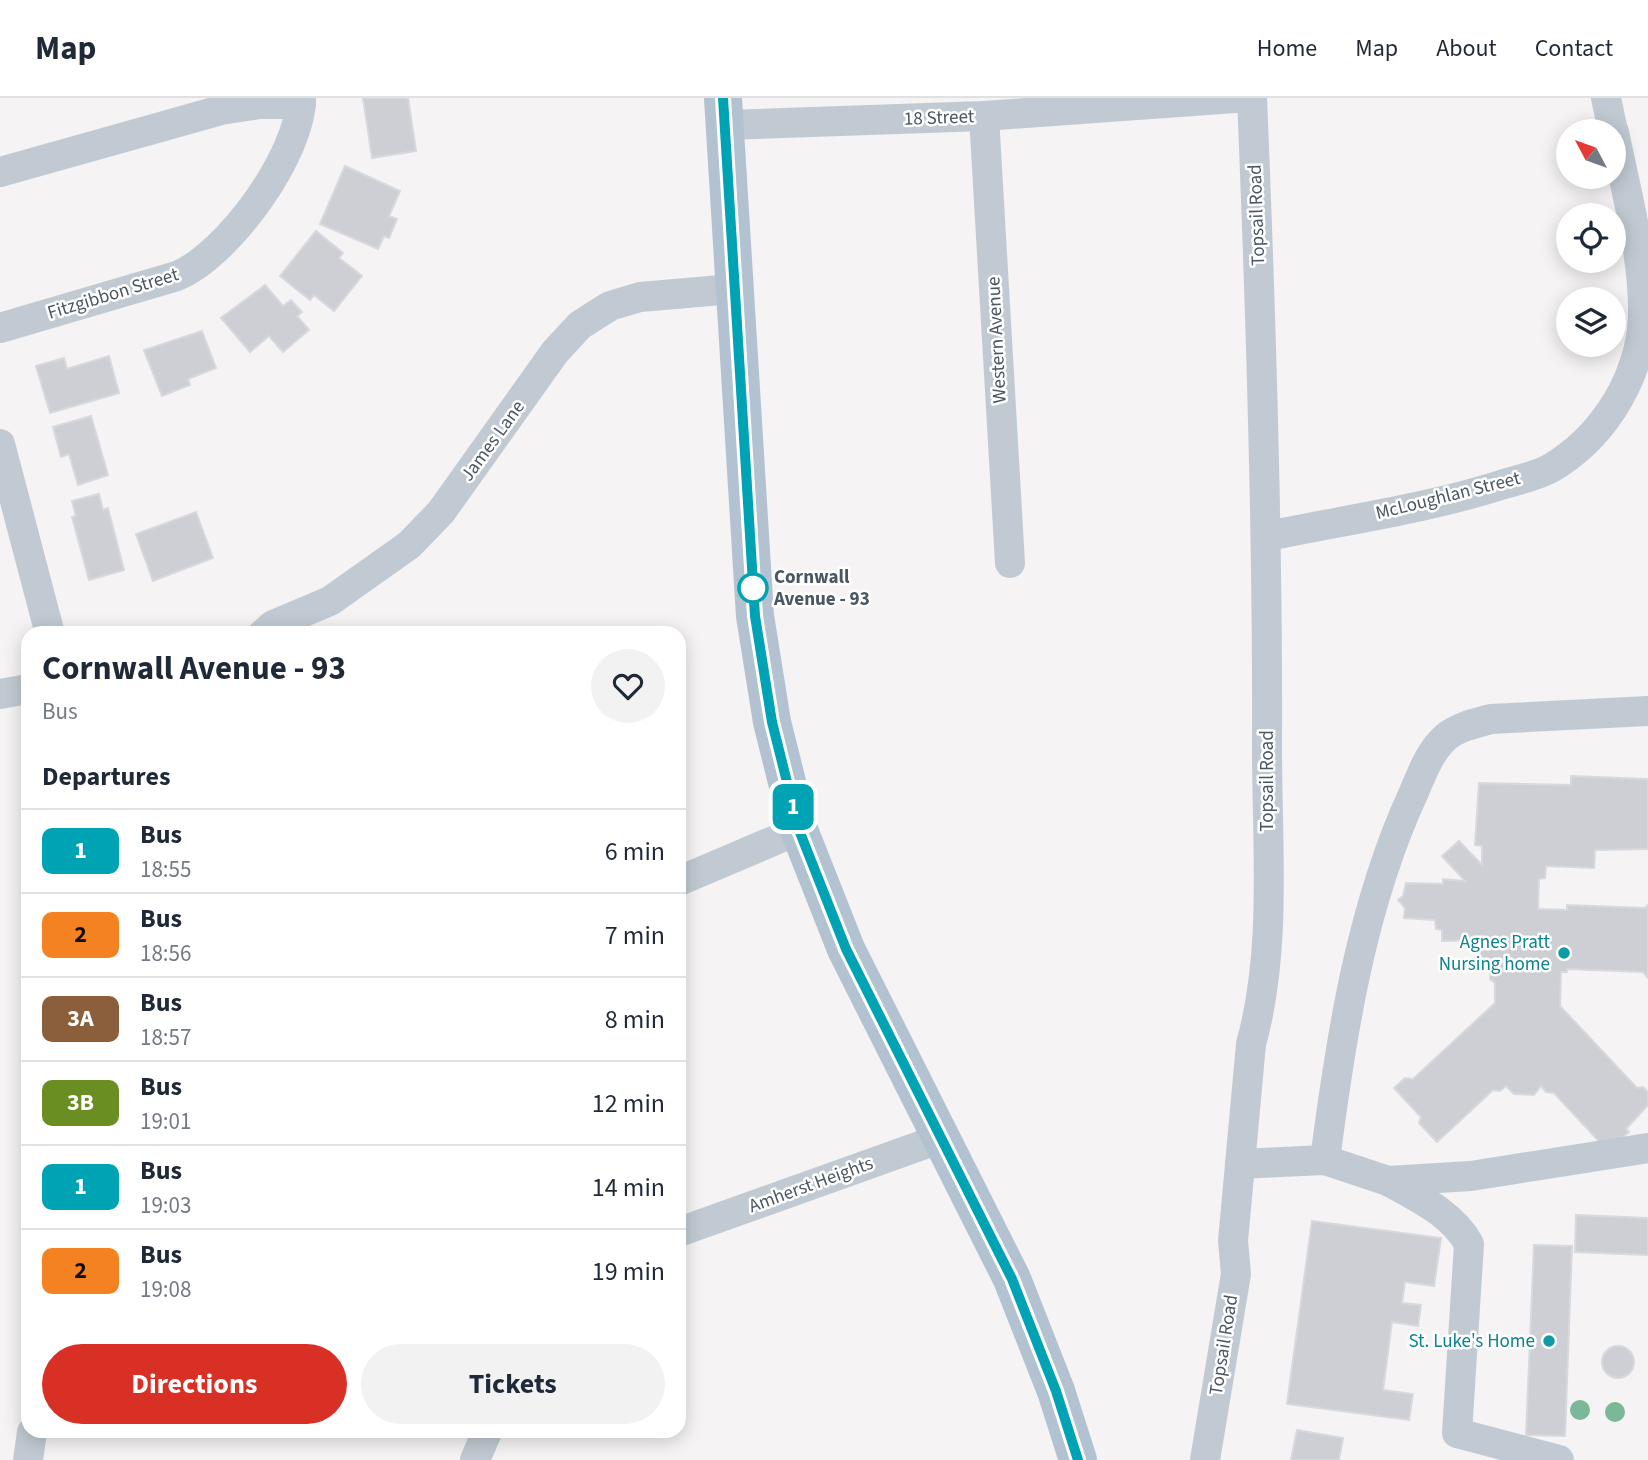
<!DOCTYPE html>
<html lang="en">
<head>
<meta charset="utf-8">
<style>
	:root { --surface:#fff; --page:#f2f2f3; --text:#1f2937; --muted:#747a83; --line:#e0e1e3; --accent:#d93025 }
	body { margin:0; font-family:"Source Sans 3",sans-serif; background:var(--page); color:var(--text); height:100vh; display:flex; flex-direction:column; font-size:26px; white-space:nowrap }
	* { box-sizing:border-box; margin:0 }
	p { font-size:23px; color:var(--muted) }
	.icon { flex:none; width:38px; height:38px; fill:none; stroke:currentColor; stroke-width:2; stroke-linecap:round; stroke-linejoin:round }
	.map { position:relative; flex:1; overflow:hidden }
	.side { position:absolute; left:21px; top:528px; width:665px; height:812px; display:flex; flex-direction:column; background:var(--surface); border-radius:21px; box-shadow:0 4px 18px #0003 }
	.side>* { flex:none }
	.badge { padding:0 14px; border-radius:10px; font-size:24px; line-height:46px }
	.needle { width:46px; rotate:311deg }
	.controls { position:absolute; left:1556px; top:21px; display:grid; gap:14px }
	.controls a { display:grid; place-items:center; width:70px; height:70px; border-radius:50%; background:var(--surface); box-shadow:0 4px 18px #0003; font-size:35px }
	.map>.badge { position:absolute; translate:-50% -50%; box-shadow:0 0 0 4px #fff }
	h2 { padding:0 21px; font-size:26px; line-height:63px }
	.round { display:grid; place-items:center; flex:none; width:74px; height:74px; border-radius:37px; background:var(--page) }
	.headline { display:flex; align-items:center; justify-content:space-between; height:119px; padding:0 21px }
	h1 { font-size:33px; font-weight:700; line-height:52px }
	.primary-button { display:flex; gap:14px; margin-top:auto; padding:14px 21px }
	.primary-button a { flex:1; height:80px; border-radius:42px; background:var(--accent); color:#fff; font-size:28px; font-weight:700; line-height:80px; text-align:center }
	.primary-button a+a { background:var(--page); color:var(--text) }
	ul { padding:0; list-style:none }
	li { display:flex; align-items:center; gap:21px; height:84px; padding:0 21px; border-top:2px solid var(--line) }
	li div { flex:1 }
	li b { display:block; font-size:26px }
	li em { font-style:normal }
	li .badge { min-width:77px; font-weight:700; text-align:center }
	header { display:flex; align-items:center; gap:42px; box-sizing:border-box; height:98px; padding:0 35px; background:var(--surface); border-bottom:2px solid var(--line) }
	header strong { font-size:33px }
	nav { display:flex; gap:38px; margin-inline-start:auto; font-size:24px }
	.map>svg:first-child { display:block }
	.building { fill:#cdcfd5; stroke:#d7d9de; stroke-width:2 }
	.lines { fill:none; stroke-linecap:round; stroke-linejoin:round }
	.minor { stroke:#c1cad2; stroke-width:30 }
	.major { stroke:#b3c2d1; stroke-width:38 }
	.tree { fill:#7bb799 }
	.line-casing { stroke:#fff; stroke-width:16 }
	.line { stroke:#00a3b4; stroke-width:10 }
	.stop-dot { fill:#fff; stroke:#00a3b4; stroke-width:3.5 }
	.culture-dot { fill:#0f9aa8; stroke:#fff; stroke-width:2.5 }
	.labels { text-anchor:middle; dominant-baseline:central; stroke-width:5; stroke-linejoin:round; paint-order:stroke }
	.street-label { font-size:19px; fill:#4a5661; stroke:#fff }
	.stop-label { font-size:19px; font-weight:bold; fill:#4a5661; stroke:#fff; text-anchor:start }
	.culture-label { font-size:19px; fill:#0d838f; stroke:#fff; text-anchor:end }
</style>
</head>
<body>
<header>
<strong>Map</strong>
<nav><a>Home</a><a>Map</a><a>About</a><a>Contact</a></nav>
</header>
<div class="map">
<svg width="1648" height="1362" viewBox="0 0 1648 1362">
	<rect width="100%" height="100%" fill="#f5f3f3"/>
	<g class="building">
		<polygon points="363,0 408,0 416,53 372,60"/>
		<polygon points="345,68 400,93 389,118 397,121 389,140 384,138 378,151 320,126"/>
		<polygon points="316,133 343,155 339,160 362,178 334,213 314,197 310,202 280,178"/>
		<polygon points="265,187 283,208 291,202 302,214 297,218 309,232 283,254 269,238 250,254 221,220"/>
		<polygon points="202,233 216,270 188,281 190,287 162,298 144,252"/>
		<polygon points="109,258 119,295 50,315 36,268 64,260 67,271"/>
		<polygon points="91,318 108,377 78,387 69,356 61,359 53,329"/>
		<polygon points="99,396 103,412 108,410 124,472 89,482 72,419 76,418 72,403"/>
		<polygon points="196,414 213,460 153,483 136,436"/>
		<polygon points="1571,678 1648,681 1648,751 1595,752 1594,770 1546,768 1545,780 1539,781 1538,811 1567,812 1567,807 1645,810 1648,807 1648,880 1643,874 1567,871 1567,874 1561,874 1560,908 1637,990 1643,989 1648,994 1648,1007 1626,1031 1629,1034 1607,1052 1554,995 1546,994 1541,988 1534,997 1514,996 1506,988 1500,993 1493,992 1437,1044 1419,1025 1421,1019 1394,990 1405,980 1413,981 1495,905 1495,885 1490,881 1491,869 1479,867 1480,842 1442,843 1442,832 1436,831 1435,822 1404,820 1405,810 1398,802 1403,798 1406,785 1443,786 1443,781 1465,783 1442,758 1459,743 1482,767 1482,748 1475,747 1479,685 1571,687"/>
		<polygon points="1576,1117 1648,1120 1648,1157 1575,1154"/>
		<polygon points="1312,1123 1441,1140 1434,1188 1405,1184 1402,1205 1421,1207 1418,1228 1392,1224 1383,1292 1413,1296 1409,1322 1287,1306"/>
		<polygon points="1534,1147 1572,1148 1565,1338 1526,1337"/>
		<circle cx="1618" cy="1264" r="16"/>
		<polygon points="1297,1332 1343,1340 1339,1362 1291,1362"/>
	</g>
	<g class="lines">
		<g class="minor">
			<polyline points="1606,0 1613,33"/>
			<polyline points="984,18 1010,465"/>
			<polyline points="726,27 984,18 1235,0"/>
			<polyline points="0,74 221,12 260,6 301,6"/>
			<path d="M0,230l177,-52c51,-21 124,-122 124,-178"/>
			<polyline points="0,346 50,536"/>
			<path d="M1268,438c77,-16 157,-27 233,-51 16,-5 36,-9 50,-17 49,-29 83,-81 91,-137 6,-61 -16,-139 -28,-199"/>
			<polyline points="263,536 273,527 330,503 409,447 441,414 555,254 580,227 610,208 640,199 733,191"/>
			<polyline points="0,596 28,591"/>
			<polyline points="679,783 799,732"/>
			<path d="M1325,1062c16,-124 36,-254 89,-368 8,-19 16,-41 32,-55 12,-10 30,-14 45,-18l157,-8"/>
			<polyline points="1240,1066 1325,1062 1388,1083 1471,1078 1648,1050"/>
			<path d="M1388,1083c30,17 64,32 81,63l-12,189 102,27"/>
			<polyline points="679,1134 942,1040"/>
			<polyline points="28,1362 32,1334"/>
			<polyline points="475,1362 487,1334"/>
			<path d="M1205,1362l31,-186 -3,-33 18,-197c26,-93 16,-198 16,-295 1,-217 -6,-434 -15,-651"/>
		</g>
		<polyline class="major" points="723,0 755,518 772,624 799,732 846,851 1012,1181 1056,1293 1078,1362"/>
	</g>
	<g class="tree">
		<circle cx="1580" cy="1312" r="10"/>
		<circle cx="1615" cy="1314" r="10"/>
	</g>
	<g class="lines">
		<g class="line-casing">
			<polyline id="line" points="723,0 755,518 772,624 799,732 846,851 1012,1181 1056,1293 1078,1362"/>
		</g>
		<use href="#line" class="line"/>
	</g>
	<circle class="stop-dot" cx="753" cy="490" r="14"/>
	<g class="culture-dot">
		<circle cx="1564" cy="855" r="7"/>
		<circle cx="1549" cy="1243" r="7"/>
	</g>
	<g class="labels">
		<g class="street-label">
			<text transform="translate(939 20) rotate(-2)">18 Street</text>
			<text transform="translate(1257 117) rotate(-92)">Topsail Road</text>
			<text transform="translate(113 196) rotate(-17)">Fitzgibbon Street</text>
			<text transform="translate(997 242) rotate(-93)">Western Avenue</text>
			<text transform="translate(493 343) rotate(-54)">James Lane</text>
			<text transform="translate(1448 398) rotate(-14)">McLoughlan Street</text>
			<text transform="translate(1267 683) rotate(-90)">Topsail Road</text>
			<text transform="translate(811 1087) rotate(-20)">Amherst Heights</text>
			<text transform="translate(1224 1247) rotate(-81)">Topsail Road</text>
		</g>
		<g class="stop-label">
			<text x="774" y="479">Cornwall<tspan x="774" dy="22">Avenue - 93</tspan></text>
		</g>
		<g class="culture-label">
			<text x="1550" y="844">Agnes Pratt<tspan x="1550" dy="22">Nursing home</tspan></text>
			<text x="1535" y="1243">St. Luke's Home</text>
		</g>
	</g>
</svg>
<div class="controls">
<a><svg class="needle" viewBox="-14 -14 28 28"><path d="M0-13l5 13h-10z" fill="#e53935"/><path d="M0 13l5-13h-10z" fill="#747a83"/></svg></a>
<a><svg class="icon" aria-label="locate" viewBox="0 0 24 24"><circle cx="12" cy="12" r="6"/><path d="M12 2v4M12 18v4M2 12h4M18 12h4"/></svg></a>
<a><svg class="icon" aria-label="layers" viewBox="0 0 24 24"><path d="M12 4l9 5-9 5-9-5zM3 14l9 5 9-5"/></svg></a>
</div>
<b class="badge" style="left:793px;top:709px;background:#00a3b4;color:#fff">1</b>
<section class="side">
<div class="headline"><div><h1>Cornwall Avenue - 93</h1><p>Bus</p></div><a class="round"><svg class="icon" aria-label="heart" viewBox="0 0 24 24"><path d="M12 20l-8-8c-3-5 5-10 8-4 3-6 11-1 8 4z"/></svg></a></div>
<h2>Departures</h2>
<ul>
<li><span class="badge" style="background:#00a3b4;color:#fff">1</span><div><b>Bus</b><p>18:55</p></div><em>6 min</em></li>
<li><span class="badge" style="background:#f58220;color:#111">2</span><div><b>Bus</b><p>18:56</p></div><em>7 min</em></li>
<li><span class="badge" style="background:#8b5e3c;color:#fff">3A</span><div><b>Bus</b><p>18:57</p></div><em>8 min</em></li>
<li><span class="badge" style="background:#6b8e23;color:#fff">3B</span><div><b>Bus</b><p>19:01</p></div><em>12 min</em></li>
<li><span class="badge" style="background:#00a3b4;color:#fff">1</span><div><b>Bus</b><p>19:03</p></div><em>14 min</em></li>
<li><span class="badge" style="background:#f58220;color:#111">2</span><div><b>Bus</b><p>19:08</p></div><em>19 min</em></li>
</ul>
<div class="primary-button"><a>Directions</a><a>Tickets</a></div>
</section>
</div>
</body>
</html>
